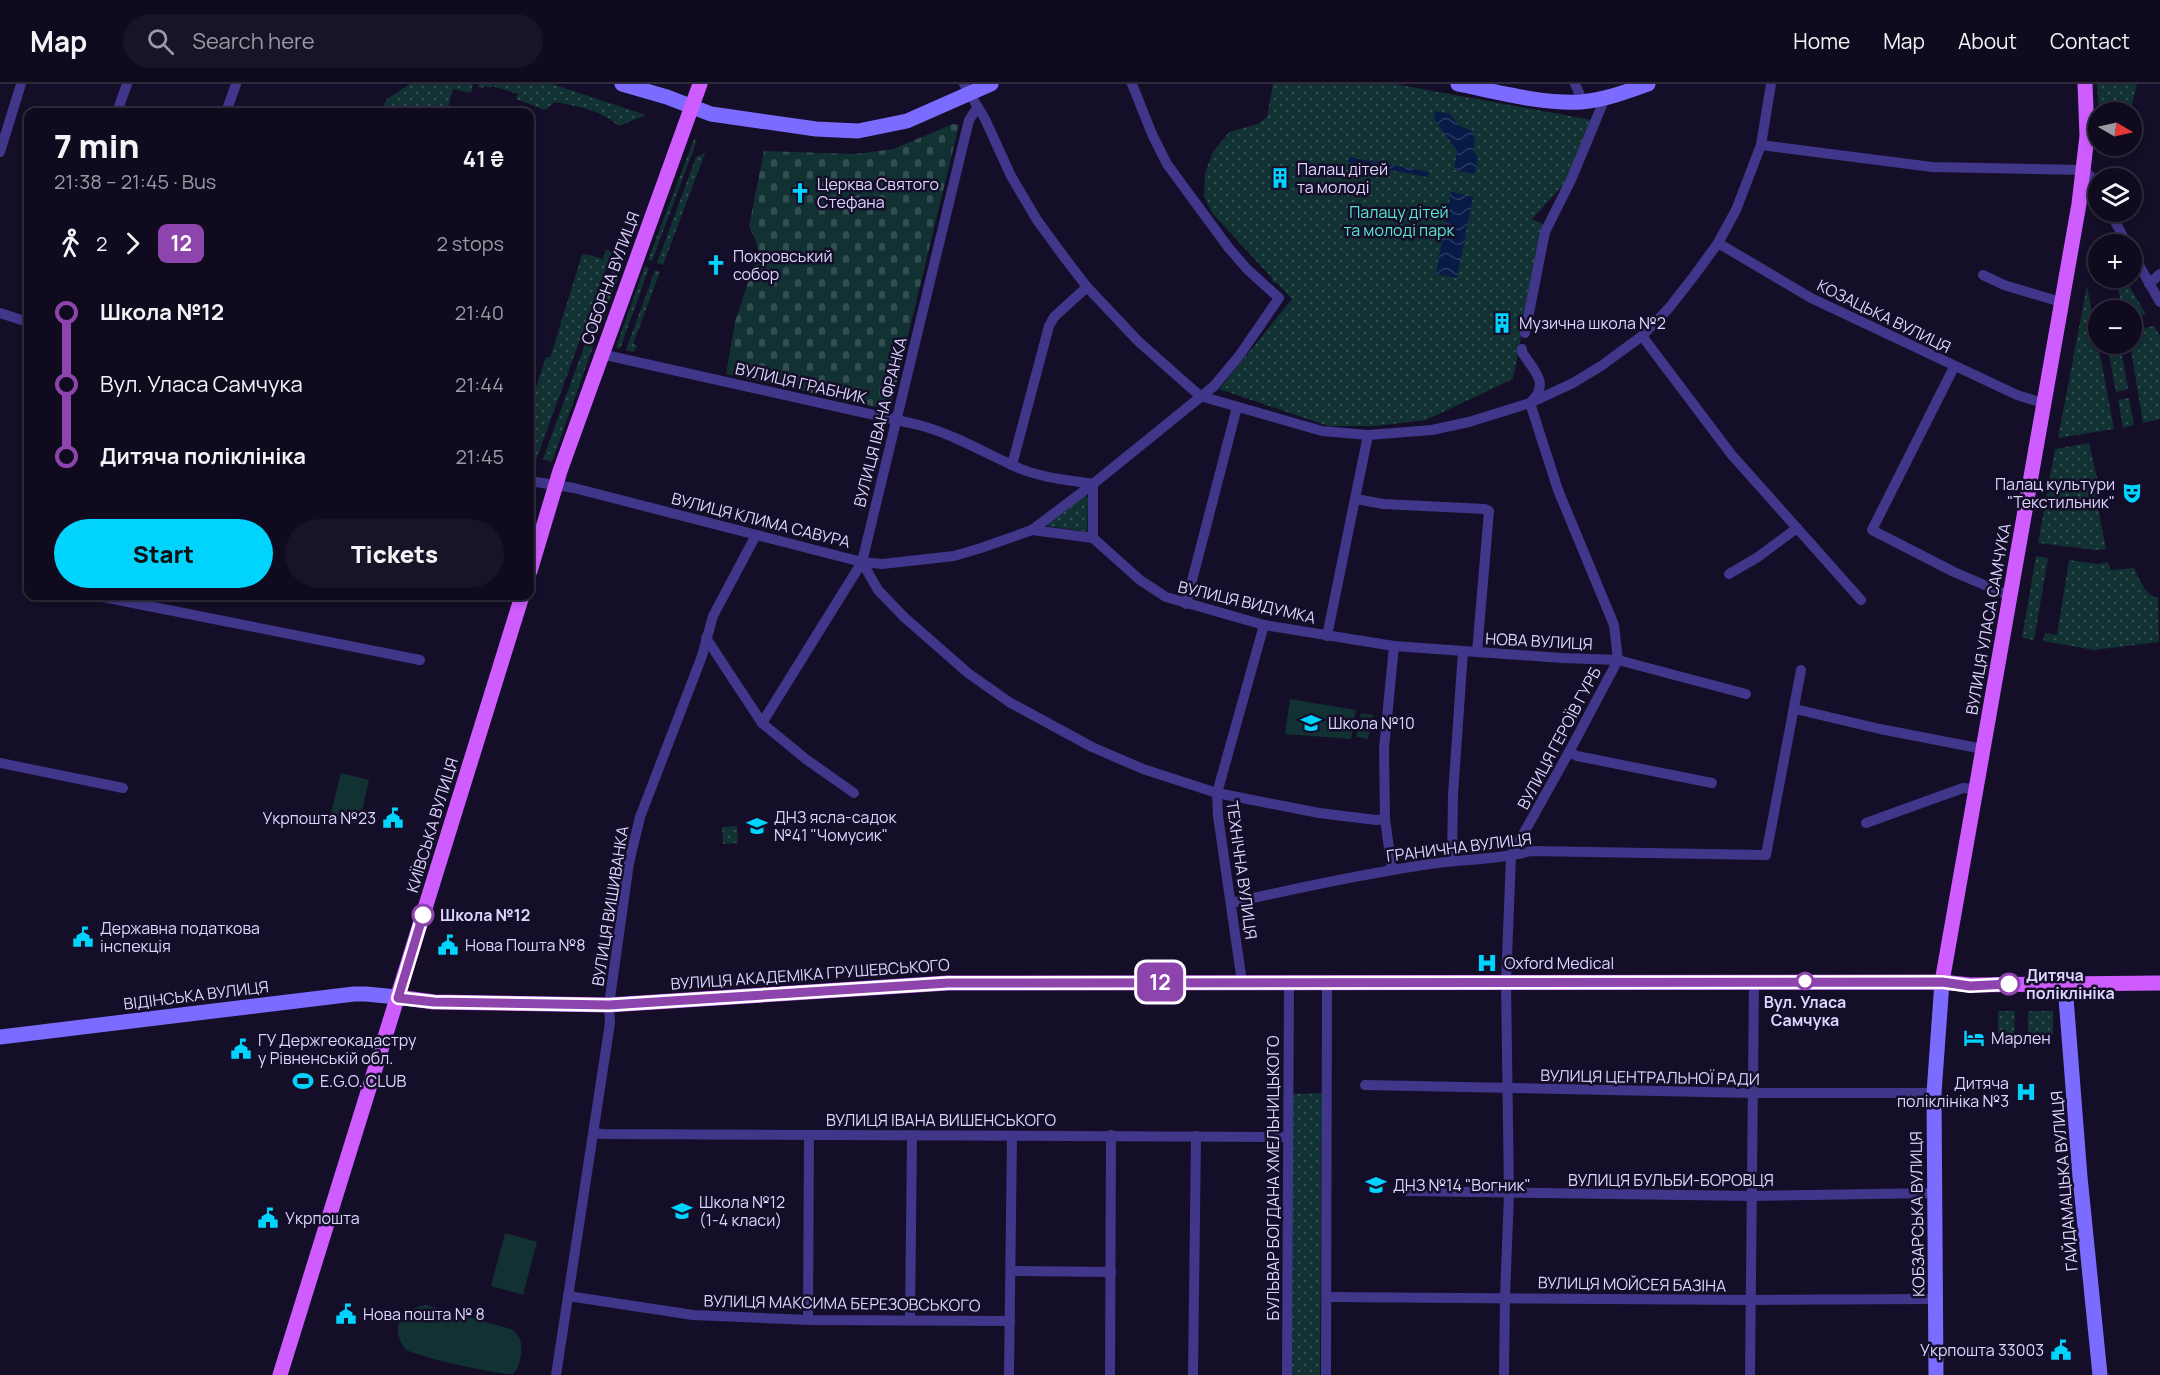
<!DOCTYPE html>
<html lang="en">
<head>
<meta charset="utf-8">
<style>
	:root { --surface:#0f0a1e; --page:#181327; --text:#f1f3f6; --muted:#9b9aa4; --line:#2f2b3c; --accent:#01d3ff }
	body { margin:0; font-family:Manrope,sans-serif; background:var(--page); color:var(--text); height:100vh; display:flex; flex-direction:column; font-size:22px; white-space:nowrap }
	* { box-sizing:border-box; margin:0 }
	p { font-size:20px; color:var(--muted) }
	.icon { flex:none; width:33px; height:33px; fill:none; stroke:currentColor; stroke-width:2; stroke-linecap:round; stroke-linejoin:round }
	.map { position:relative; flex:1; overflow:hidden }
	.panel { position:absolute; left:24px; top:24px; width:510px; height:492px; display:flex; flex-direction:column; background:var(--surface); border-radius:12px; box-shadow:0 3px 9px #0003,0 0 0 2px var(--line) }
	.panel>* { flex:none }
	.badge { padding:0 12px; border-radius:9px; font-size:21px; line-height:39px }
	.needle { width:39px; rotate:99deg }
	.tools { position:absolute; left:2088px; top:18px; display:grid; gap:12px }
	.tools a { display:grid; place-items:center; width:54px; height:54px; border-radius:50%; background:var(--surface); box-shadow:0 3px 9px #0003,0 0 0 2px var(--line); font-size:30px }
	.map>.badge { position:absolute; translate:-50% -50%; box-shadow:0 0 0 3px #fff }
	.legs { display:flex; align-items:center; gap:9px; height:66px; padding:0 30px; font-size:20px }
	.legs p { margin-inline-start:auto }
	.headline { display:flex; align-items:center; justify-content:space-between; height:102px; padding:0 30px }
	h1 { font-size:33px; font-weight:800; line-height:45px }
	.cta { display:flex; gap:12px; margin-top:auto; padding:12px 30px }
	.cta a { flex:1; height:69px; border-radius:36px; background:var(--accent); color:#111; font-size:24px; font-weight:800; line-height:69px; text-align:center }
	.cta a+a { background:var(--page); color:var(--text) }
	ul { padding:0 30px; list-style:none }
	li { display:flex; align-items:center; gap:21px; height:72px; font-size:22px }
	li i { display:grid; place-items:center; width:9px; height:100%; margin:0 8px; background:currentColor }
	li i::after { content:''; width:15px; height:15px; margin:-8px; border:4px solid; border-radius:50%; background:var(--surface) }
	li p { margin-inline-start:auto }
	li:first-child i { background:linear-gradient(#0000 50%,currentColor 0) }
	li:last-child i { background:linear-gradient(currentColor 50%,#0000 0) }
	header { display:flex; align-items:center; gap:36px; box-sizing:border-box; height:84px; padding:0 30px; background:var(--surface); border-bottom:2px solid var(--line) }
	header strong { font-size:28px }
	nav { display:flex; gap:33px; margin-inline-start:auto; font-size:21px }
	.search { width:420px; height:54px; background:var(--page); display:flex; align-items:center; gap:15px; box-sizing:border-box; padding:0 21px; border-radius:33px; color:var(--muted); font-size:22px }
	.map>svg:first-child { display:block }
	.green { fill:url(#green-dots) }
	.cemetery { fill:url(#cemetery-stones) }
	.pitch { fill:#113133 }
	.water { fill:url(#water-waves) }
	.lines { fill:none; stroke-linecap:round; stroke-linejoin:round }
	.street { stroke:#40368a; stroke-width:10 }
	.secondary { stroke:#7b6cff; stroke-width:15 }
	.primary { stroke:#ce5cff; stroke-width:15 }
	.line-1-casing { stroke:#fff; stroke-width:14 }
	.line-1 { stroke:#8e44ad; stroke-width:9 }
	.stop-1-dot { fill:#fff; stroke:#8e44ad; stroke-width:3 }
	.labels { text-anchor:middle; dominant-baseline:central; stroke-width:5; stroke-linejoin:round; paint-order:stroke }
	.poi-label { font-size:16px; fill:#ddd5ff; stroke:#140e28; text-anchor:start }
	.park-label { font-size:16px; fill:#59e7ce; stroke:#140e28 }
	.street-label { font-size:16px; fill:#ddd5ff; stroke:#140e28 }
	.stop-label { font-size:16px; font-weight:bold; fill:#ddd5ff; stroke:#140e28; text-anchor:start }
</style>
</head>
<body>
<header>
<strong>Map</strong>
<div class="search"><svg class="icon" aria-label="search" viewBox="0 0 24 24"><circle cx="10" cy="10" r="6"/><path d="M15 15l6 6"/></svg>Search here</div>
<nav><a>Home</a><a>Map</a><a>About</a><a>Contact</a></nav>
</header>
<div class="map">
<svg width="2160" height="1291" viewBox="0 0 2160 1291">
	<defs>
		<pattern id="green-dots" width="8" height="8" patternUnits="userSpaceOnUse" patternTransform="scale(1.5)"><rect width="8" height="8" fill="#113133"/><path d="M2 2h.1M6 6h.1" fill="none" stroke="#334e52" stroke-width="1.8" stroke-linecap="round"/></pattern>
		<pattern id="cemetery-stones" width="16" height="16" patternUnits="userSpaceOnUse" patternTransform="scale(1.5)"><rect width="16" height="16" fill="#113133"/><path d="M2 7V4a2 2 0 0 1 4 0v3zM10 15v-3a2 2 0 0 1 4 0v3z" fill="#334e52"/></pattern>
		<pattern id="water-waves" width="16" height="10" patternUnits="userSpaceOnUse" patternTransform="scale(1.5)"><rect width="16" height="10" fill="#071a48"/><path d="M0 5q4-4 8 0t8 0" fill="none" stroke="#2b3a63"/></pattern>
	</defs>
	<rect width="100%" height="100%" fill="#140e28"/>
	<g class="green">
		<polygon points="410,0 473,0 471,9 453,5 447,28 380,28 387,15"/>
		<path d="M479,0h73l94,31 -27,11c-21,-17 -39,-19 -64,-24l-10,8 -29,-11 2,-5 -26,-8 -1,2 -7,-2 -1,2 -5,-1z"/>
		<polygon points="1273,0 1395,0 1592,36 1567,97 1532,135 1543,140 1513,295 1426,336 1376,342 1328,342 1219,305 1292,215 1277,199 1273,198 1272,194 1212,129 1204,113 1205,89 1213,68 1229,48 1258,40 1267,33"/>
		<polygon points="2097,0 2137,0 2130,28 2099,28"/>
		<polygon points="694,55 697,56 652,177 648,176"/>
		<polygon points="705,69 663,181 657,179 696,73"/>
		<polygon points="606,165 612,168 535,379 530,377 530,305 535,306 546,273 550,274 582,171 585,170 603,175"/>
		<polygon points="618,170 624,174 623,181 597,250 590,247"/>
		<polygon points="645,182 649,184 620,265 616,263"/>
		<polygon points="655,186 660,188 633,260 637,261 634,268 626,266"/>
		<polygon points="2126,196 2146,231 2132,233 2132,226 2123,226 2116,198"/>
		<polygon points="2087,202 2114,345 2058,354"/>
		<polygon points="2154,242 2160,252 2160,335 2143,339 2130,260 2132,246"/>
		<polygon points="585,260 593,263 552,378 543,375"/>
		<polygon points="2107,260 2120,260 2128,305 2116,308"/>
		<polygon points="2129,314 2134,341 2123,344 2118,316"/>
		<polygon points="2089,359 2102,416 2097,418 2106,465 2096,466 2038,459 2055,365"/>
		<polygon points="1084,412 1088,413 1087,448 1048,442 1048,439"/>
		<polygon points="2036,472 2048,474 2034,556 2022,554"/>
		<path d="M2069,476l29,4 10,-2 3,8 23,-2c6,12 11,27 24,30l1,44 -65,8 -51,-9 2,-8 12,2z"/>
		<polygon points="737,742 738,759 723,760 722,743"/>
		<polygon points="1998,927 2015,927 2014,951 1998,951"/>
		<rect x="2028" y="927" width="25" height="23"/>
		<polygon points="1322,1009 1320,1291 1292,1291 1293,1010"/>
	</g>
	<polygon class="cemetery" points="953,40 959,41 890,326 726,290 735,238 758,168 756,158 749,142 764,67 855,70 893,65"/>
	<g class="pitch">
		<polygon points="1290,615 1356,626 1351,655 1285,650"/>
		<polygon points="1361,629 1373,631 1368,655 1356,653"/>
		<polygon points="341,689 369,696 359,740 330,733"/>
		<polygon points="505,1149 537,1158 523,1211 491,1202"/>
		<path d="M426,1221l85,24c8,6 12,13 10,24 0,5 -3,17 -8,21 -15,1 -90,-16 -107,-24 -17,-22 -6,-41 20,-45z"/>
	</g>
	<g class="water">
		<polygon points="1434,27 1450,30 1458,41 1473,48 1475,55 1473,66 1478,74 1475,90 1454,86 1457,67 1435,36"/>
		<polygon points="1349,73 1429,88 1428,93 1348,78"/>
		<polygon points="1451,108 1473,113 1457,194 1436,190"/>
	</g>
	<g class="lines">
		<g class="street">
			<polyline points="964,0 985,35 1011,92 1037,136 1064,173 1087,203 1138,257 1200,312 1322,347 1368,351 1432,346 1469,338 1530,319 1573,299 1601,282 1642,252 1669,224 1694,192 1718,159 1736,126 1761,61 1771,0"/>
			<polyline points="1575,0 1583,18"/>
			<polyline points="117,28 127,0"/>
			<polyline points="226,28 236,0"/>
			<polyline points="1761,61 1932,83 2083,86 2095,96 2098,103"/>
			<polyline points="0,68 21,0"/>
			<polyline points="2110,128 2127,160"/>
			<polyline points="1718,159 1811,214 2017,311 2043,319"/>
			<polyline points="2132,169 2160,218"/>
			<polyline points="1983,191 2004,201 2061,218"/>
			<polyline points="2149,200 2160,190"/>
			<polyline points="0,229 28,238"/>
			<polyline points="1525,249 1545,148 1571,96 1605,14"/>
			<polyline points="1642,252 1731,370 1861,516"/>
			<path d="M601,270l318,71c37,10 67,29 102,44 22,9 48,11 72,15"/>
			<polyline points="1954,283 1872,446 1954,488 2010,512"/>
			<polyline points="1012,381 1049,242 1054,233 1087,203"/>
			<polyline points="530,397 574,404 862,478 882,480 954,472 981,464 1032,446 1093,454 1140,496 1166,513 1264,541 1394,562 1562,574 1618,576 1746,610"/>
			<polyline points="1356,415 1383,420 1485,425 1489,427 1477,568"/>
			<polyline points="1032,446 1093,400 1214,302 1239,272 1279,214 1247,185 1228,163 1167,80 1152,50 1132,0"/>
			<polyline points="1093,454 1093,400"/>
			<polyline points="862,478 878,506 904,533 968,589 1009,618 1092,663 1143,685 1217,709 1319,729 1376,736 1385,735"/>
			<polyline points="1729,490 1758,473 1797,444"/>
			<polyline points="98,512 420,576"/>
			<polyline points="1186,520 1237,323"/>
			<polyline points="1327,552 1368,351"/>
			<polyline points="706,554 762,639 807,676 854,709"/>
			<polyline points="1795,625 1880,645 1983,665"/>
			<polyline points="762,639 862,478 969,36 977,24"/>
			<polyline points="1569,668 1577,672 1712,699"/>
			<polyline points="0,679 123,704"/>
			<polyline points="1866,739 1963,704 1976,705"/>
			<polyline points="1452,776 1453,711 1463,567"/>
			<polyline points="1392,786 1385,735 1384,664 1394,562"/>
			<path d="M1231,819c66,-15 132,-29 199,-39 34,-5 68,-4 101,-13l235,4 35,-185"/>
			<polyline points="1242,898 1218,732 1217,709 1264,541"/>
			<polyline points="1365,1001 1753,1009 1934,1009"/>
			<polyline points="594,1049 602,1050 1288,1053"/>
			<polyline points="1407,1107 1753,1112 1935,1109"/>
			<polyline points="1011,1187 1111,1188"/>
			<polyline points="568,1212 693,1231 808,1236 1010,1237"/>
			<polyline points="1327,1213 1752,1216 1936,1215"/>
			<polyline points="808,1236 809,1051"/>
			<polyline points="910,1236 912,1051"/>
			<polyline points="556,1291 610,939 609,921 629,779 640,733 702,572 713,532 756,451"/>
			<polyline points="1009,1291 1012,1052"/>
			<polyline points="1110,1291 1111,1051"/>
			<polyline points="1193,1291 1196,1052"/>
			<polyline points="1287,1291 1289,898"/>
			<polyline points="1326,1291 1327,899"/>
			<path d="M1504,1291l1,-78 4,-103 -3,-212 5,-126 58,-104 49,-92 -4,-35 -56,-135 -28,-87c21,-19 4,-32 -8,-51v-3"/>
			<polyline points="1750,1291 1754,897"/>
		</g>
		<g class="secondary">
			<polyline points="622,0 667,13 711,30 816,45 858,47 907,37 991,0"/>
			<path d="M1458,0c40,8 83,20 123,18 23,-2 45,-10 67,-18"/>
			<polyline points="2065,901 2080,1093 2100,1291"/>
			<polyline points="0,953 354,910 366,910 397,913"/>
			<polyline points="1936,1291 1934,1009 1942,898"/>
		</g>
		<g class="primary">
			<polyline points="530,487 560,387 700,0"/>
			<polyline points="1942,898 2079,120 2087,52 2085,0"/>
			<polyline points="397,913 434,918 609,921 948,899 1942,898 1970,901 2160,899"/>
			<polyline points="280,1291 522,512"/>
		</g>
	</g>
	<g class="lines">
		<g class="line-1-casing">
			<polyline id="line-1" points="423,831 398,914 434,918 609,921 948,899 1942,898 1970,902 2009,900"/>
		</g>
		<use href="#line-1" class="line-1"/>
	</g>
	<defs>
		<g id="building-bare" transform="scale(1.62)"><path d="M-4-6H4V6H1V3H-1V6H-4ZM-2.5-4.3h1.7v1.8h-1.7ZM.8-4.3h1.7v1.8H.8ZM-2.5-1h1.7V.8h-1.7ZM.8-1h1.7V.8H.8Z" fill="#01d3ff" stroke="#140e28" stroke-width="2.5" paint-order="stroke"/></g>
		<g id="church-bare" transform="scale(1.62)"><path d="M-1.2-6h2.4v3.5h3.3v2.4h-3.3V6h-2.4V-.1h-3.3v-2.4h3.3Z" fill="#01d3ff" stroke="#140e28" stroke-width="2.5" paint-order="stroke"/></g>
		<g id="theatre-bare" transform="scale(1.62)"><path d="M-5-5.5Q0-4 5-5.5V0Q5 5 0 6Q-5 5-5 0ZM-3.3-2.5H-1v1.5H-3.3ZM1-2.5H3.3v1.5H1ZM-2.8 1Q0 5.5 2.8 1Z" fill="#01d3ff" stroke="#140e28" stroke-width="2.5" paint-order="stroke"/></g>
		<g id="school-bare" transform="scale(1.62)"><path d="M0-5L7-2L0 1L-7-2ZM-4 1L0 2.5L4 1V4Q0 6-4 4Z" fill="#01d3ff" stroke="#140e28" stroke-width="2.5" paint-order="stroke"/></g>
		<g id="civic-bare" transform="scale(1.62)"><path d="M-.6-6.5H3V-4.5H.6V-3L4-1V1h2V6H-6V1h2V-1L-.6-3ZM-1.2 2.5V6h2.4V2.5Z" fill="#01d3ff" stroke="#140e28" stroke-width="2.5" paint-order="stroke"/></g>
		<g id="hospital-bare" transform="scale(1.62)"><path d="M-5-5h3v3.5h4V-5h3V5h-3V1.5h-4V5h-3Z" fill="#01d3ff" stroke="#140e28" stroke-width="2.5" paint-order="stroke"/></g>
		<g id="hotel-bare" transform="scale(1.62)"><path d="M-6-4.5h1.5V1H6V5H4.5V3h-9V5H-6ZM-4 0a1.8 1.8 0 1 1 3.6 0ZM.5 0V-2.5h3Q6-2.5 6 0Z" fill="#01d3ff" stroke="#140e28" stroke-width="2.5" paint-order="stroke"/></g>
		<g id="stadium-bare" transform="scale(1.62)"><path d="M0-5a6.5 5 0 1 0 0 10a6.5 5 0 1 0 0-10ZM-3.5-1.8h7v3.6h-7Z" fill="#01d3ff" stroke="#140e28" stroke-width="2.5" paint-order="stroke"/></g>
	</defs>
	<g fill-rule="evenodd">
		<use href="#building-bare" x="1280" y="94"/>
		<use href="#church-bare" x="800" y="109"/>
		<use href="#church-bare" x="716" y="181"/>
		<use href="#building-bare" x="1502" y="239"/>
		<use href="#theatre-bare" x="2132" y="409"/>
		<use href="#school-bare" x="1311" y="639"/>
		<use href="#civic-bare" x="393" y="734"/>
		<use href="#school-bare" x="757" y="742"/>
		<use href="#civic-bare" x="83" y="853"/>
		<use href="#civic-bare" x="448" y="861"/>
		<use href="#hospital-bare" x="1487" y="879"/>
		<use href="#hotel-bare" x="1974" y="954"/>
		<use href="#civic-bare" x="241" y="965"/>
		<use href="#stadium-bare" x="303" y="997"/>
		<use href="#hospital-bare" x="2026" y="1008"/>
		<use href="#school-bare" x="1376" y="1101"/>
		<use href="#school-bare" x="682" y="1127"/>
		<use href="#civic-bare" x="268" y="1134"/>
		<use href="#civic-bare" x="346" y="1230"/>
		<use href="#civic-bare" x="2061" y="1266"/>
	</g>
	<g class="stop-1-dot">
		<circle cx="423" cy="831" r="10"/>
		<circle cx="1805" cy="897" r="8"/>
		<circle cx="2009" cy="900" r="10"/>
	</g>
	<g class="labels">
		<g class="poi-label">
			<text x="1297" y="85">Палац дітей<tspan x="1297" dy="18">та молоді</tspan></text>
			<text x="817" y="100">Церква Святого<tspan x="817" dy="18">Стефана</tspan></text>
			<text x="733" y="172">Покровський<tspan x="733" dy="18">собор</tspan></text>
			<text x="1519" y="239">Музична школа №2</text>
			<text x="2115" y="400" text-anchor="end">Палац культури<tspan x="2115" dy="18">"Текстильник"</tspan></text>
			<text x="1328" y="639">Школа №10</text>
			<text x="774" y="733">ДНЗ ясла-садок<tspan x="774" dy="18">№41 "Чомусик"</tspan></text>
			<text x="376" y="734" text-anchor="end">Укрпошта №23</text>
			<text x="100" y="844">Державна податкова<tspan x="100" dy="18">інспекція</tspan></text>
			<text x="465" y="861">Нова Пошта №8</text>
			<text x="1504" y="879">Oxford Medical</text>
			<text x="1991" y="954">Марлен</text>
			<text x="258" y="956">ГУ Держгеокадастру<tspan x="258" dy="18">у Рівненській обл.</tspan></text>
			<text x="320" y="997">E.G.O. CLUB</text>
			<text x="2009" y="999" text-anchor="end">Дитяча<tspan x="2009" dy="18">поліклініка №3</tspan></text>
			<text x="1393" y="1101">ДНЗ №14 "Вогник"</text>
			<text x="699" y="1118">Школа №12<tspan x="699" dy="18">(1-4 класи)</tspan></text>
			<text x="285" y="1134">Укрпошта</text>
			<text x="363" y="1230">Нова пошта № 8</text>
			<text x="2044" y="1266" text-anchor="end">Укрпошта 33003</text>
		</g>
		<g class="park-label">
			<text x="1399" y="128">Палацу дітей<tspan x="1399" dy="18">та молоді парк</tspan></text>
		</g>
		<g class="street-label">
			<text transform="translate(610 194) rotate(-70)">СОБОРНА ВУЛИЦЯ</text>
			<text transform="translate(1884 232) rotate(26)">КОЗАЦЬКА ВУЛИЦЯ</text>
			<text transform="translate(801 299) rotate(13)">ВУЛИЦЯ ГРАБНИК</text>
			<text transform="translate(880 338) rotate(-76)">ВУЛИЦЯ ІВАНА ФРАНКА</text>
			<text transform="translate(761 436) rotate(14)">ВУЛИЦЯ КЛИМА САВУРА</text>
			<text transform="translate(1247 518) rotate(13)">ВУЛИЦЯ ВИДУМКА</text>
			<text transform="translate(1988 535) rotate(-80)">ВУЛИЦЯ УЛАСА САМЧУКА</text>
			<text transform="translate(1539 557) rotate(3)">НОВА ВУЛИЦЯ</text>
			<text transform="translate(1559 654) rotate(-62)">ВУЛИЦЯ ГЕРОЇВ ГУРБ</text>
			<text transform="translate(432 741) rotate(-73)">КИЇВСЬКА ВУЛИЦЯ</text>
			<text transform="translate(1459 763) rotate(-7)">ГРАНИЧНА ВУЛИЦЯ</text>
			<text transform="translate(1242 786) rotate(82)">ТЕХНІЧНА ВУЛИЦЯ</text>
			<text transform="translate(610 822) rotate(-81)">ВУЛИЦЯ ВИШИВАНКА</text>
			<text transform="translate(810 890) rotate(-4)">ВУЛИЦЯ АКАДЕМІКА ГРУШЕВСЬКОГО</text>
			<text transform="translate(196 911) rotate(-7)">ВІДІНСЬКА ВУЛИЦЯ</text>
			<text transform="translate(1650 993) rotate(1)">ВУЛИЦЯ ЦЕНТРАЛЬНОЇ РАДИ</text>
			<text x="941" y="1036">ВУЛИЦЯ ІВАНА ВИШЕНСЬКОГО</text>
			<text transform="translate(1273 1094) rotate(-90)">БУЛЬВАР БОГДАНА ХМЕЛЬНИЦЬКОГО</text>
			<text x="1671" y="1096">ВУЛИЦЯ БУЛЬБИ-БОРОВЦЯ</text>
			<text transform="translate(2064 1097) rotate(-95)">ГАЙДАМАЦЬКА ВУЛИЦЯ</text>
			<text transform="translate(1917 1130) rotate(-91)">КОБЗАРСЬКА ВУЛИЦЯ</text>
			<text transform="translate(1632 1200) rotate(1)">ВУЛИЦЯ МОЙСЕЯ БАЗІНА</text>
			<text transform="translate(842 1219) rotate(1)">ВУЛИЦЯ МАКСИМА БЕРЕЗОВСЬКОГО</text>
		</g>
		<g class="stop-label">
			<text x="440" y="831">Школа №12</text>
			<text x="2026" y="891">Дитяча<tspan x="2026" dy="18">поліклініка</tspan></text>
			<text x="1805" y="918" text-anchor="middle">Вул. Уласа<tspan x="1805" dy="18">Самчука</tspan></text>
		</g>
	</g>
</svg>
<div class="tools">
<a><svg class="needle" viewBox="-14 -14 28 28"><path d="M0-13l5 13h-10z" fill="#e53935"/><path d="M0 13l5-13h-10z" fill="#9b9aa4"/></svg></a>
<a><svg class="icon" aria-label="layers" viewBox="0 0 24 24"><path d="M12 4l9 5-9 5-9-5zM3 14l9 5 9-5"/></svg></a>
<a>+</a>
<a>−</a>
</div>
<b class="badge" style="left:1160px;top:898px;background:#8e44ad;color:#fff">12</b>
<section class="panel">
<div class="headline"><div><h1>7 min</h1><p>21:38 – 21:45 · Bus</p></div><b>41 ₴</b></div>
<div class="legs"><svg class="icon" aria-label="walk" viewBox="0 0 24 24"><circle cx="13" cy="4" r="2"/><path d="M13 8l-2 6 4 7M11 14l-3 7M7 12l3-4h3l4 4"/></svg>2<svg class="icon" aria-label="forward" viewBox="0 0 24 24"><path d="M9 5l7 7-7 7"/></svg><b class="badge" style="background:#8e44ad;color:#fff">12</b><p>2 stops</p></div>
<ul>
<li><i style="color:#8e44ad"></i><b>Школа №12</b><p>21:40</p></li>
<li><i style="color:#8e44ad"></i><span>Вул. Уласа Самчука</span><p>21:44</p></li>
<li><i style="color:#8e44ad"></i><b>Дитяча поліклініка</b><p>21:45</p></li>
</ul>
<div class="cta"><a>Start</a><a>Tickets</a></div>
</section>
</div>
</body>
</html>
